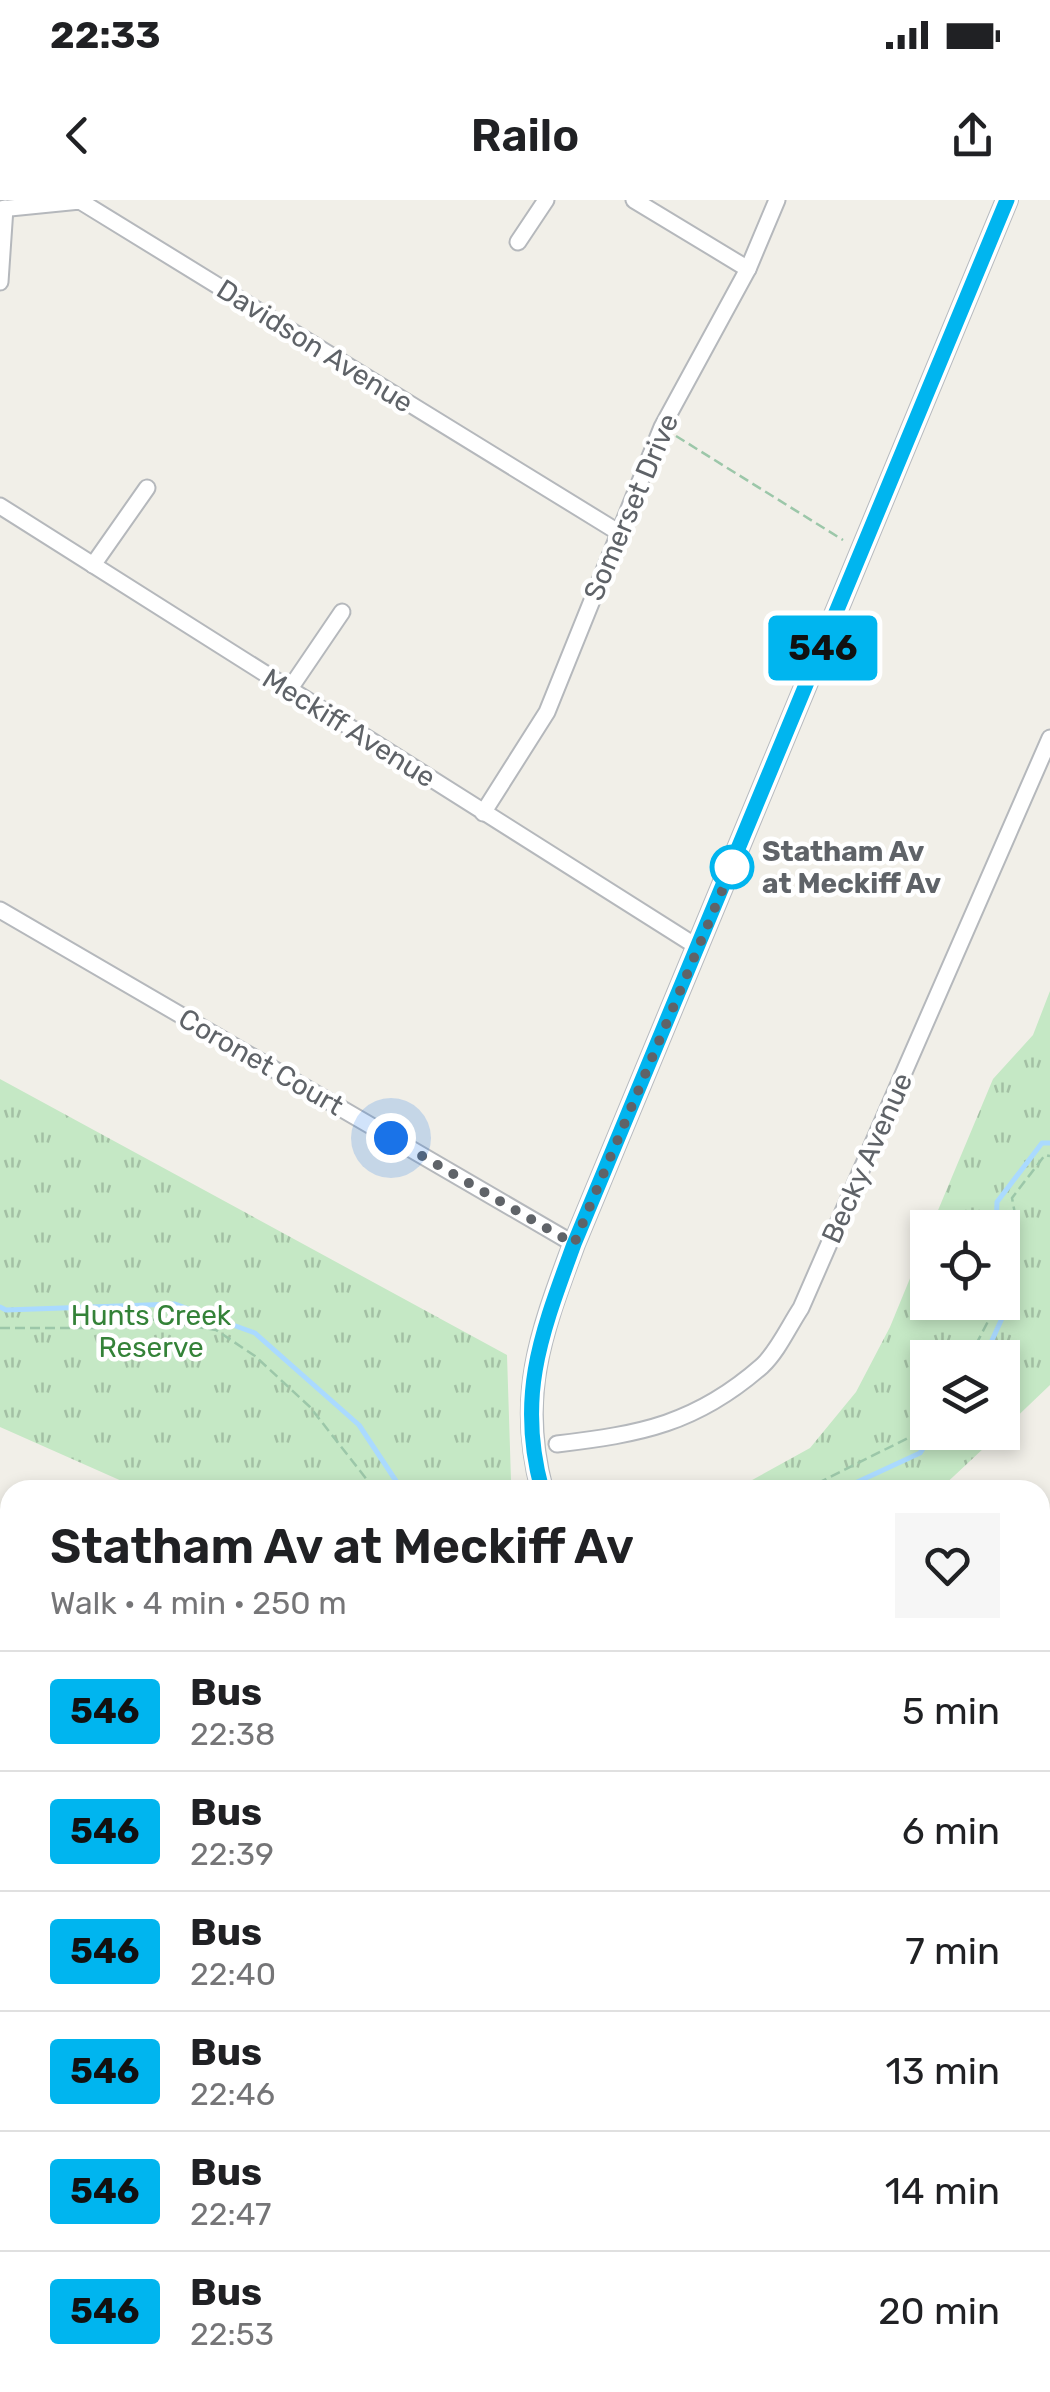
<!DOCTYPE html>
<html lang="en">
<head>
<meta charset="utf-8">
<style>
	:root { --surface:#fff; --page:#f6f6f6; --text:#202124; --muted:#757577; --line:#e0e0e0 }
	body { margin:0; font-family:Rubik,sans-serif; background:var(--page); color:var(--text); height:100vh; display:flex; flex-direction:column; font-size:38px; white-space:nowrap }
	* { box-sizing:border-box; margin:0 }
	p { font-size:32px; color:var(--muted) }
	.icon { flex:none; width:55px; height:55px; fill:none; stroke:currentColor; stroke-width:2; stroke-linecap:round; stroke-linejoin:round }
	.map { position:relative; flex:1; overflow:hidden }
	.details { position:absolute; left:0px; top:1280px; width:1050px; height:912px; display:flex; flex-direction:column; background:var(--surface); border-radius:30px 30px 0 0; box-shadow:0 5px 15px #0003 }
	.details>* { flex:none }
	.badge { padding:0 20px; border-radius:8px; font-size:35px; line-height:65px }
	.buttons { position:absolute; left:910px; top:1010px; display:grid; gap:20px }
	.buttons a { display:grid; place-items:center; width:110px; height:110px; border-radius:0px; background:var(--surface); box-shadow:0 5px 15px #0003; font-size:50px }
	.you { position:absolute; width:50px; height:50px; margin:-25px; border:8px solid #fff; border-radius:50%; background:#1a73e8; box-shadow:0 0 0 15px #1a73e833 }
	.map>.badge { position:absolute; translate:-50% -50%; box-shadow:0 0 0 5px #fff }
	.round { display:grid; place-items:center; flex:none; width:105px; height:105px; border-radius:0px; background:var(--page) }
	.head { display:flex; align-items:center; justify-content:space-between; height:170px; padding:0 50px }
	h1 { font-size:48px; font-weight:600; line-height:75px }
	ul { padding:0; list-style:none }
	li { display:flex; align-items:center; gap:30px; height:120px; padding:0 50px; border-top:2px solid var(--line) }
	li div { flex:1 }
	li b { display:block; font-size:38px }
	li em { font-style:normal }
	li .badge { min-width:110px; font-weight:700; text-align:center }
	.status { display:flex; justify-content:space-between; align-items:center; height:70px; padding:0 50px; background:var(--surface); direction:ltr }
	.status svg { height:28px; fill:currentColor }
	header { display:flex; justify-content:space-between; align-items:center; height:130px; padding:0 50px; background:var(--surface); font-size:45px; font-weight:600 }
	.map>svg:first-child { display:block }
	.education { fill:#e1ded6 }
	.park { fill:url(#park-tufts) }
	.pitch { fill:#c5e8c5 }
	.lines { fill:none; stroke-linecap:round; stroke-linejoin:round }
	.stream { stroke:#aadaff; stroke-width:5 }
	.street-casing { stroke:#b5b8bc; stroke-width:19 }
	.secondary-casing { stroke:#b6babf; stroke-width:24 }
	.path { stroke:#9cc7a9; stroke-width:2.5; stroke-dasharray:10 5; stroke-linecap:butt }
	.street { stroke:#fff; stroke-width:15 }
	.secondary { stroke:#fff; stroke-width:20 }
	.line-casing { stroke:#fff; stroke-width:22 }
	.line { stroke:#00b5ef; stroke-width:15 }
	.walk { stroke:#5f6368; stroke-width:10; stroke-dasharray:0 18 }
	.stop-dot { fill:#fff; stroke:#00b5ef; stroke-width:5 }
	.labels { text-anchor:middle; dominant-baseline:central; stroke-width:9; stroke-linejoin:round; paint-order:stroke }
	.street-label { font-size:28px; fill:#5f6368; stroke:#fff }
	.stop-label { font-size:28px; font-weight:bold; fill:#5f6368; stroke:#fff; text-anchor:start }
	.park-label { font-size:28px; fill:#348238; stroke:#fff }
</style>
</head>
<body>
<div class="status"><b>22:33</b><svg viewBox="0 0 49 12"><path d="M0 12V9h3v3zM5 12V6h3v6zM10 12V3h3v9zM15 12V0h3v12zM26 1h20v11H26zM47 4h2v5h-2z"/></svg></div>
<header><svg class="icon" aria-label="back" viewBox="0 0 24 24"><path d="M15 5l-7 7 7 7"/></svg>Railo<svg class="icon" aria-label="share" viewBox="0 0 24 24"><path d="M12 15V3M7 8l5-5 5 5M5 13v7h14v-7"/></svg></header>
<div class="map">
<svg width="1050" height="2192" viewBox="0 0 1050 2192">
	<defs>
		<pattern id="park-tufts" width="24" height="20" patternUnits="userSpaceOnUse" patternTransform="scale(2.5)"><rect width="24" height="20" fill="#c5e8c5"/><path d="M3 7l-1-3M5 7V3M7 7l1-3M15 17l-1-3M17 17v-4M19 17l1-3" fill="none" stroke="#a3c0a4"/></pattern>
	</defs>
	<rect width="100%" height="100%" fill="#f1efe8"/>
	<polygon class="education" points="0,1514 10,1518 10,2182 572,2183 568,2192 0,2192"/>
	<g class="park">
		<polygon points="1050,791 1050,1185 1003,1230 1002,1158 928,1158 928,1232 1000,1233 939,1290 734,1290 810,1248 856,1192 890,1127 927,1037 928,1102 1002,1102 1002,1028 931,1027 993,879 1033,835"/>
		<polygon points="0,879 507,1155 511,1280 514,1290 142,1290 0,1227"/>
	</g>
	<g class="pitch">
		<polygon points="0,1811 10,1819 10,1939 0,1932"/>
		<polygon points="214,2183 326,2183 331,2192 219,2192"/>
	</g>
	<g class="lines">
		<g class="stream">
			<polyline points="996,1028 997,1002 1042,943 1050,943"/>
			<polyline points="0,1107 6,1110 175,1104 255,1133 359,1225 402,1290"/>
			<polyline points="984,1158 1008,1105 1002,1095"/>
			<polyline points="840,1290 920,1253 934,1232"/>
		</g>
		<g class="street-casing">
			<g id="street">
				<polyline points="634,0 748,69"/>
				<polyline points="0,9 80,1 618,332"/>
				<polyline points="518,42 546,0"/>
				<polyline points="0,82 5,8"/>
				<polyline points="0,306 699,748"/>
				<polyline points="93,365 147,288"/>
				<polyline points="289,490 342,412"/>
				<polyline points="483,613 547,512 662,227 748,69 777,0"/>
				<polyline points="0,710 574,1044"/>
				<path d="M557,1244c84,-10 139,-20 205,-78 16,-15 27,-40 39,-58l249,-570"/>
				<polyline points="1040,1347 1050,1341"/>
				<polyline points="0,1373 10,1377"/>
				<polyline points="0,1742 10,1755"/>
				<polyline points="1040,1842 1050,1828"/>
				<polyline points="1040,2014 1050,2016"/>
				<polyline points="0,2056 10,2051"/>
				<polyline points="480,2182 484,2192"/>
				<polyline points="981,2192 982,2182"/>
			</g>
		</g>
		<g class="secondary-casing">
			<g id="secondary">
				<path d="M542,1290c-25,-95 -1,-157 32,-246l433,-1044"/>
				<polyline points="764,2192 764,2182"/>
			</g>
		</g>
		<g class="path">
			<polyline points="676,236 843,340"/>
			<polyline points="1002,1089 1018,1030 1012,998 1045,955 1050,956"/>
			<polyline points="0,1128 98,1128 149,1119 216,1130 255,1156 310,1207 375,1290"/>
			<polyline points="969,1158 998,1102"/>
			<polyline points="804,1290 928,1228"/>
		</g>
		<use href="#street" class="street"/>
		<use href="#secondary" class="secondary"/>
	</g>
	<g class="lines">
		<g class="line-casing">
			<path id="line" d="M542,1290c-26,-95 0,-158 32,-246l433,-1044"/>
		</g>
		<use href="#line" class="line"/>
		<polyline class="walk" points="391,938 574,1044 732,667"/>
	</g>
	<circle class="stop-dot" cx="732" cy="667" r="20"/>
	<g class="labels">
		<g class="street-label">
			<text transform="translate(315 146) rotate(32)">Davidson Avenue</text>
			<text transform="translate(631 307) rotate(-67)">Somerset Drive</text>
			<text transform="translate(349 528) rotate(32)">Meckiff Avenue</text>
			<text transform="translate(261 862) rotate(30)">Coronet Court</text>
			<text transform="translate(867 958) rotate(-66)">Becky Avenue</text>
		</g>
		<g class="stop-label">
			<text x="762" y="651">Statham Av<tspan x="762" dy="32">at Meckiff Av</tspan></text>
		</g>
		<g class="park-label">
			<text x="151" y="1115">Hunts Creek<tspan x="151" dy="32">Reserve</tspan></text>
		</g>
	</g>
</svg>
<div class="buttons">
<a><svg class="icon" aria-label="locate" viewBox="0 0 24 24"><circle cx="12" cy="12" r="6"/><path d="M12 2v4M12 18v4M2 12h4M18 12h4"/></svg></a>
<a><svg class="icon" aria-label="layers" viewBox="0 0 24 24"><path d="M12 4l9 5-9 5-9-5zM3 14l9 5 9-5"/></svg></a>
</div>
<div class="you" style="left:391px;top:938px"></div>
<b class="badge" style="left:823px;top:448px;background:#00b5ef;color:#111">546</b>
<section class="details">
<div class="head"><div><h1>Statham Av at Meckiff Av</h1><p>Walk · 4 min · 250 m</p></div><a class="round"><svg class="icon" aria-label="heart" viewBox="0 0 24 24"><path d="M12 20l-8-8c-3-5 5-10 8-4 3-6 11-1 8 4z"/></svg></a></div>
<ul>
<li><span class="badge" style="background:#00b5ef;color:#111">546</span><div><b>Bus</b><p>22:38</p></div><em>5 min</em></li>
<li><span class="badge" style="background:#00b5ef;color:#111">546</span><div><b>Bus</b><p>22:39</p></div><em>6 min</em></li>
<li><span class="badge" style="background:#00b5ef;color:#111">546</span><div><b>Bus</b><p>22:40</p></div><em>7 min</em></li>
<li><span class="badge" style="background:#00b5ef;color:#111">546</span><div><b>Bus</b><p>22:46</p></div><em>13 min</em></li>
<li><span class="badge" style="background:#00b5ef;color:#111">546</span><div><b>Bus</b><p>22:47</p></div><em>14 min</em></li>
<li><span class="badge" style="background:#00b5ef;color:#111">546</span><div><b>Bus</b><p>22:53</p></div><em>20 min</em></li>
</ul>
</section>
</div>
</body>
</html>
